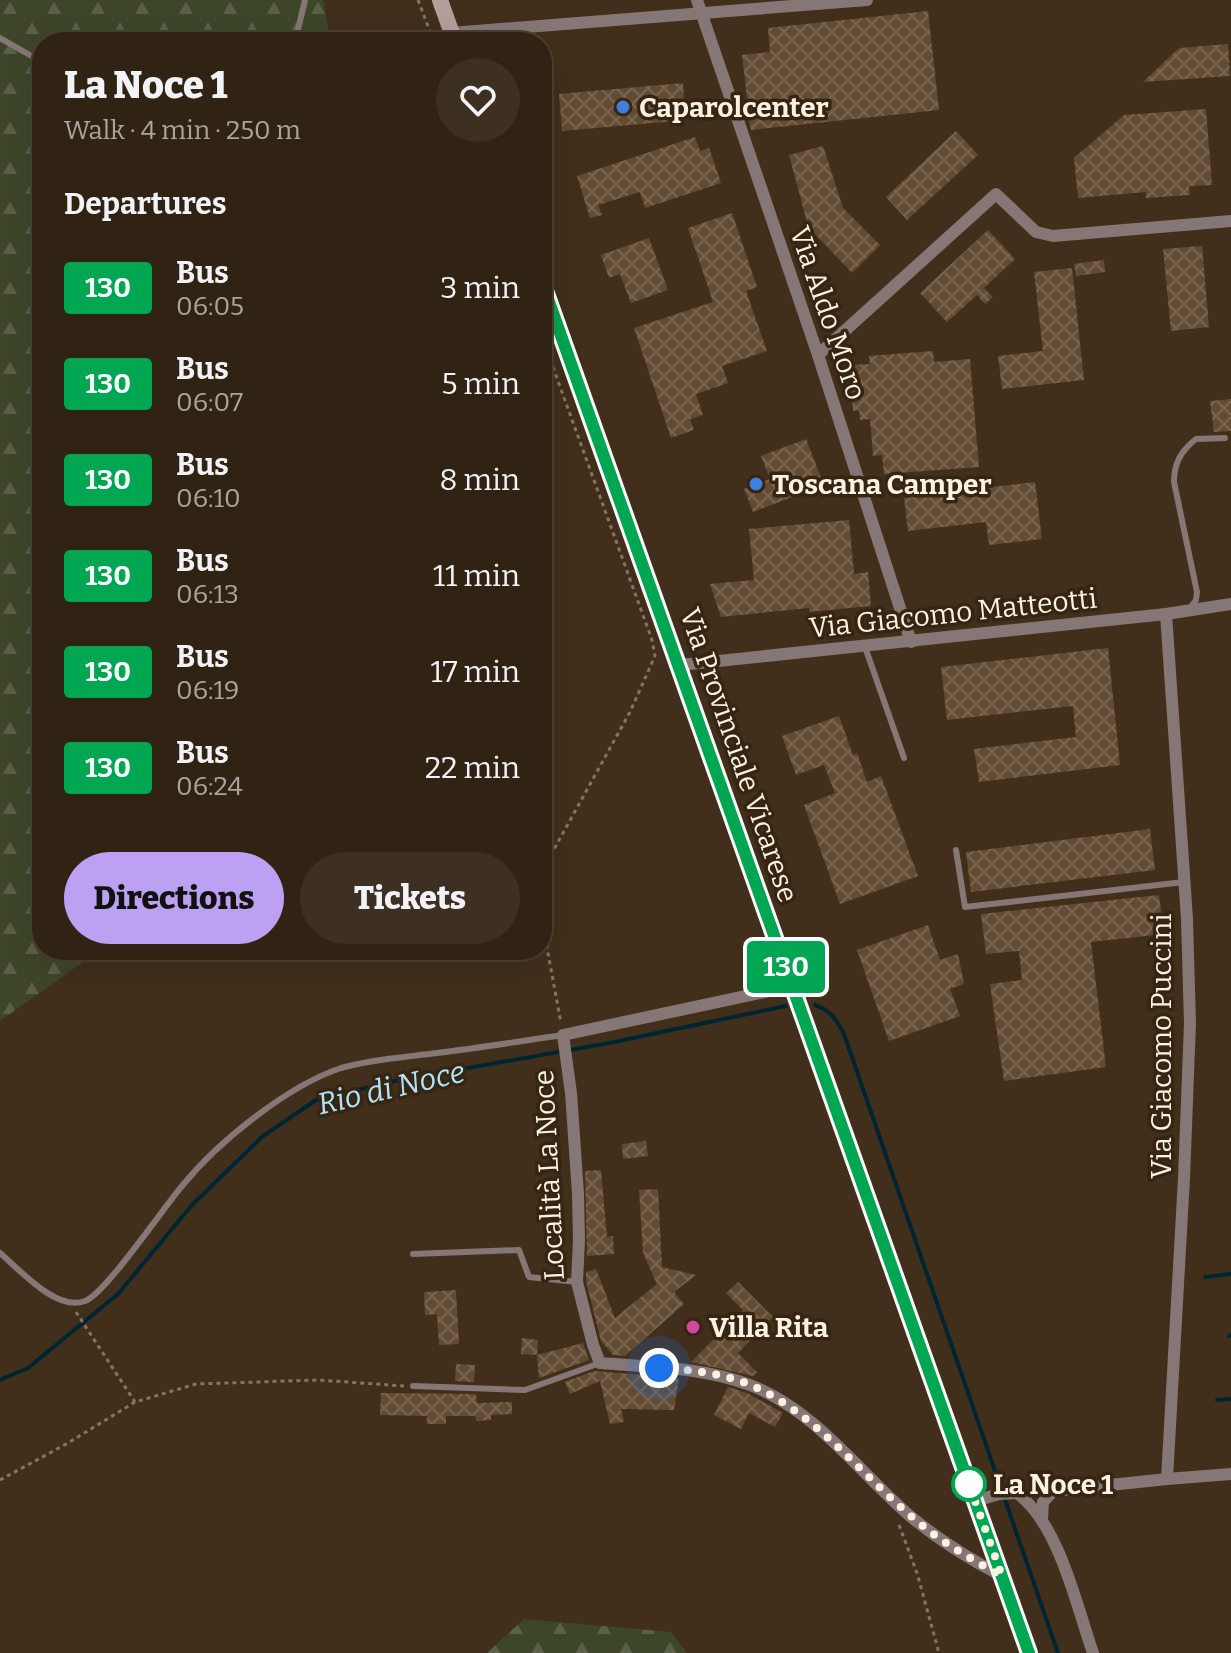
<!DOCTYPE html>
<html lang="en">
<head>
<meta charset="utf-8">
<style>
	:root { --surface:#312314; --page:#3d2f22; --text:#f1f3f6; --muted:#a8a4a0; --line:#4c4034; --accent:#bca0f2 }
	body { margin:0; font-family:Bitter,serif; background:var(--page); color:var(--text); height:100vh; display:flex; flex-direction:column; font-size:30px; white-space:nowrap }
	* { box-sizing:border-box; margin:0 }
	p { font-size:26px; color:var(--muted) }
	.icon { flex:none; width:44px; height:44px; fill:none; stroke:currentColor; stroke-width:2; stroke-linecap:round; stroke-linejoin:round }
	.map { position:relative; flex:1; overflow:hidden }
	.sheet { position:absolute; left:32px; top:32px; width:520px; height:928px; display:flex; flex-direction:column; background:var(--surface); border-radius:32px; box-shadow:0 8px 32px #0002,0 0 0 2px var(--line) }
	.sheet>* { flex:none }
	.badge { padding:0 16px; border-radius:6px; font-size:28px; line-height:52px }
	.you { position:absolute; width:40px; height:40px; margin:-20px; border:6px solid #fff; border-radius:50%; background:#1a73e8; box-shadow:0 0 0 12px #1a73e833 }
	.map>.badge { position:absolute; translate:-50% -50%; box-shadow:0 0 0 4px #fff }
	h2 { padding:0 32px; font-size:30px; line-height:72px }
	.round { display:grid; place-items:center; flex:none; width:84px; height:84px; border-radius:42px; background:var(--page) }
	.head { display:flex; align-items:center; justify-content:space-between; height:136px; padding:0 32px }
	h1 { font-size:38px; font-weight:800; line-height:60px }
	.action { display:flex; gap:16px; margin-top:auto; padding:16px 32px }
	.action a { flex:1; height:92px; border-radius:48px; background:var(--accent); color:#111; font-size:32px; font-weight:800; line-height:92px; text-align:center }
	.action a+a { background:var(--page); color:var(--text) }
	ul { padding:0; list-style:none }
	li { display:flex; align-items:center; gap:24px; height:96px; padding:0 32px }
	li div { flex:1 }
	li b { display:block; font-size:30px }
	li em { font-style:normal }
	li .badge { min-width:88px; font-weight:700; text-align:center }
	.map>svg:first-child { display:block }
	.forest { fill:url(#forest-firs) }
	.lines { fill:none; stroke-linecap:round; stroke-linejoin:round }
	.stream { stroke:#002532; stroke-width:4 }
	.building { fill:url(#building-cross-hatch) }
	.path { stroke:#857564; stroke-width:3; stroke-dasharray:4 4; stroke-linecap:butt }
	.lane { stroke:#867776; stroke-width:6 }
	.street { stroke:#867776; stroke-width:12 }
	.secondary { stroke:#b69e9c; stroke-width:16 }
	.line-casing { stroke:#fff; stroke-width:18 }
	.line { stroke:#00a651; stroke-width:12 }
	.walk { stroke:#fdf1e4; stroke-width:8; stroke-dasharray:0 14.4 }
	.shop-dot { fill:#3f7fe0; stroke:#362511; stroke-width:3 }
	.hotel-dot { fill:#d1479c; stroke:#362511; stroke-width:3 }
	.stop-dot { fill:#fff; stroke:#00a651; stroke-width:4 }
	.labels { text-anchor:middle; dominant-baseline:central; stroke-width:7; stroke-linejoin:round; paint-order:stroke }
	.poi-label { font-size:28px; font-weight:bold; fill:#fdf1e4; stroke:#362511; text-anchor:start }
	.street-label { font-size:28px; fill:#fdf1e4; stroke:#362511 }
	.stop-label { font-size:28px; font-weight:bold; fill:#fdf1e4; stroke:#362511; text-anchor:start }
	.water-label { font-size:30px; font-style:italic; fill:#afe4fb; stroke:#362511 }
</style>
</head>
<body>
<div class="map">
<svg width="1231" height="1653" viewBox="0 0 1231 1653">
	<defs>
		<pattern id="forest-firs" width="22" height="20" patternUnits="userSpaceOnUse" patternTransform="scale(2)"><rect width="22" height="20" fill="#3e4629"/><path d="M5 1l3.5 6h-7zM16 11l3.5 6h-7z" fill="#5b6148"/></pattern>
		<pattern id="building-cross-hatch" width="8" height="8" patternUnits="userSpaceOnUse" patternTransform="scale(2)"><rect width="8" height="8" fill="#624b32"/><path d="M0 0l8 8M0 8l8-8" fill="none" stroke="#796550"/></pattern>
	</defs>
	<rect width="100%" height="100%" fill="#412f1b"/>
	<g class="forest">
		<polygon points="0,0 323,0 331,42 42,42 42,950 100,950 0,1021"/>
		<polygon points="524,1619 671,1632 687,1653 487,1653"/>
	</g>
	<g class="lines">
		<g class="stream">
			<path d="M815,1005c15,5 22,15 29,29l214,619"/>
			<polyline points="1205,1277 1231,1274"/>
			<polyline points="1229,1336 1231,1335"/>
			<polyline points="0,1380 28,1368 118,1294 192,1205 263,1136 316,1100 395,1081 609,1043 786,1006"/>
			<polyline points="1217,1400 1231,1399"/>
		</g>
	</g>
	<g class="building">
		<polygon points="928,11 939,110 751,130 749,120 753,119 752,114 749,115 742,55 770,52 768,28"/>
		<polygon points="1228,44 1230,76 1143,82 1179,48"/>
		<polygon points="683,83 686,120 562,131 559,94"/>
		<polygon points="1206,109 1212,185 1189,186 1190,195 1146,198 1146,192 1078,198 1074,158 1124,115"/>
		<polygon points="956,131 978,155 907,220 886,197"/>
		<polygon points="695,137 700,151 709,148 721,183 645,208 640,192 598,205 602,215 590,218 577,176"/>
		<polygon points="823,146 843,208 880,245 852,273 816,235 812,240 804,232 804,224 807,222 789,155"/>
		<polygon points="732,213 757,287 746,291 767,351 722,366 728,383 696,394 703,415 690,419 694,430 671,438 634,328 713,302 688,228"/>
		<polygon points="988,230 1015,259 984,288 993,297 985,304 977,295 947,322 920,293"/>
		<polygon points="649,238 668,290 631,303 620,274 609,278 601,255"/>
		<polygon points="1202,246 1209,327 1171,331 1163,249"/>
		<polygon points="1104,260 1105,272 1076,276 1074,264"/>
		<polygon points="1072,268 1084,380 1002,389 998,356 1043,351 1034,272"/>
		<polygon points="933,351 934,362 970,359 979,467 884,474 882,455 873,456 870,419 860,420 859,410 853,411 849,365 870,364 869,356"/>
		<polygon points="1231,399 1231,431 1214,432 1210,401"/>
		<polygon points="806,439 824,485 753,512 744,489 770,479 761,456"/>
		<polygon points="1035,482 1042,539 989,545 986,522 908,531 904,498"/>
		<polygon points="849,520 854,574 868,572 871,606 809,612 809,608 721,617 710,584 754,580 749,529"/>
		<polygon points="1108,648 1120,765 979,782 974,749 1076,737 1073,706 947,720 941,667"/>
		<polygon points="839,716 853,755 857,753 867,782 881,776 918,876 840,904 804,805 835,793 824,765 796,775 782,736"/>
		<polygon points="1150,829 1155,870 971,892 966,852"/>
		<polygon points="1159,895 1164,934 1091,942 1106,1067 1004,1081 990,984 1022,980 1019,951 986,954 981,914"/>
		<polygon points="928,925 940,960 958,954 964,984 950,989 960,1016 889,1041 857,950"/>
		<polygon points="646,1141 648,1156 623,1159 622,1144"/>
		<polygon points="601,1170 607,1237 613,1236 614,1254 587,1256 585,1171"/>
		<polygon points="658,1189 662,1267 696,1275 674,1292 684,1304 625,1356 613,1355 601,1341 586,1281 586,1272 596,1269 615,1318 657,1284 643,1253 639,1190"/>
		<polygon points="738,1282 773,1317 738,1353 757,1372 753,1376 691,1362 743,1310 726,1293"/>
		<polygon points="456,1290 459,1344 439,1345 437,1314 425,1315 424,1292"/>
		<polygon points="522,1338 538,1340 537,1355 521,1354"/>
		<polygon points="583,1343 589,1360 539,1378 537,1355"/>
		<polygon points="456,1364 475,1365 474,1382 455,1381"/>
		<polygon points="594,1371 679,1378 674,1410 621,1409 624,1422 610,1424 600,1381 570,1394 565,1382"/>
		<polygon points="728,1387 747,1393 783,1413 775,1427 749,1413 741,1429 714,1415"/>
		<polygon points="381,1393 476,1394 477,1403 512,1402 512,1414 491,1415 491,1420 477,1421 475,1416 446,1416 446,1424 427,1424 427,1416 380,1415"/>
	</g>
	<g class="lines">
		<g class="path">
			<polyline points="418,0 434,42"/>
			<polyline points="542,337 652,640 655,656 630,712 542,871"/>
			<polyline points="542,921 561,1023"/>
			<polyline points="76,1312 135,1402"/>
			<polyline points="0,1480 68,1443 135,1402 196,1384 318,1380 404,1386"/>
			<polyline points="899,1525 917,1573 939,1653"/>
		</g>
		<g class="lane">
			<polyline points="0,38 42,62"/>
			<polyline points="295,42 305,0"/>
			<path d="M1189,609l7,-9 1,-8 -23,-110c0,-19 7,-31 22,-43l29,-1"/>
			<polyline points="865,647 904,758"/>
			<polyline points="956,850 965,907 1184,882"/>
			<path d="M0,1253c21,18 57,59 85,48 20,-7 79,-94 97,-115 36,-44 105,-100 159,-118 31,-9 65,-11 96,-15 42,-5 84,-12 126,-18"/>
			<polyline points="413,1254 519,1250 529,1277 577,1282"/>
			<polyline points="413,1386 525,1390 600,1363"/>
		</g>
		<g class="street">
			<polyline points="697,0 818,355 911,642"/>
			<polyline points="451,33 867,0"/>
			<polyline points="818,355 996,194 1036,232 1053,236 1231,221"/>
			<polyline points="1166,614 1187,919 1190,1023 1184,1178 1167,1479 1231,1474"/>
			<polyline points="680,665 1166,614 1231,604"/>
			<path d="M793,986l-230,49 8,58 7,101 1,46 -2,42 16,63 7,18c50,4 103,4 150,22 65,25 109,87 160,131 29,24 59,43 92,60"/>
			<path d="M975,1501l24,-7 18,-1c42,31 59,111 76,160"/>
			<polyline points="1042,1519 1043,1502 1053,1491 1167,1479"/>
		</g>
		<g class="secondary">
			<polyline points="440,0 455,42"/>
			<polyline points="542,282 1029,1653"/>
		</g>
	</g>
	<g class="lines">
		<g class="line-casing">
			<polyline id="line" points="542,282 1029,1653"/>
		</g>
		<use href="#line" class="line"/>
		<path class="walk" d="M659,1368c32,2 66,5 96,19 61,28 104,85 155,128 28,25 59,43 92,61l-37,-103 4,11"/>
	</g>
	<g class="shop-dot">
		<circle cx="623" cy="107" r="8"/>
		<circle cx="756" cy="484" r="8"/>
	</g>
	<circle class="hotel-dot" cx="693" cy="1327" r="8"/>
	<circle class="stop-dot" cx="969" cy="1484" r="16"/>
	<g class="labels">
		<g class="poi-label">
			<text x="639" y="107">Caparolcenter</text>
			<text x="772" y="484">Toscana Camper</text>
			<text x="709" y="1327">Villa Rita</text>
		</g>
		<g class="street-label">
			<text transform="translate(828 313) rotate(71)">Via Aldo Moro</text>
			<text transform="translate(953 613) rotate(-6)">Via Giacomo Matteotti</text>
			<text transform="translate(739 755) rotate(71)">Via Provinciale Vicarese</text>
			<text transform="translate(1161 1046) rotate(-90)">Via Giacomo Puccini</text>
			<text transform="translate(549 1175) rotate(-93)">Località La Noce</text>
		</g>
		<g class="stop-label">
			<text x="993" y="1484">La Noce 1</text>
		</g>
		<g class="water-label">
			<text transform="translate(391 1088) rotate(-13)">Rio di Noce</text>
		</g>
	</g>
</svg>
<div class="you" style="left:659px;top:1368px"></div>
<b class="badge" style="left:786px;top:967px;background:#00a651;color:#fff">130</b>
<section class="sheet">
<div class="head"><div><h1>La Noce 1</h1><p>Walk · 4 min · 250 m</p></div><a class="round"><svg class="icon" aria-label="heart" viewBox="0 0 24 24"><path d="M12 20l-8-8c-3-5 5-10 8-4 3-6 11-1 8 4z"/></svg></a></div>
<h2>Departures</h2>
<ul>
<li><span class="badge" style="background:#00a651;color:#fff">130</span><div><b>Bus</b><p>06:05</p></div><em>3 min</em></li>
<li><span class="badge" style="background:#00a651;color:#fff">130</span><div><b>Bus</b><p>06:07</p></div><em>5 min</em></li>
<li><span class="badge" style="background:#00a651;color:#fff">130</span><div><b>Bus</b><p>06:10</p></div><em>8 min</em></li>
<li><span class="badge" style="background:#00a651;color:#fff">130</span><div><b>Bus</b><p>06:13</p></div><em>11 min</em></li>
<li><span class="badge" style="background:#00a651;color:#fff">130</span><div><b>Bus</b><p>06:19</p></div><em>17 min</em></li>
<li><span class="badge" style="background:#00a651;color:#fff">130</span><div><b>Bus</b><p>06:24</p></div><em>22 min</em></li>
</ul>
<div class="action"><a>Directions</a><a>Tickets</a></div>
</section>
</div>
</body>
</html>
